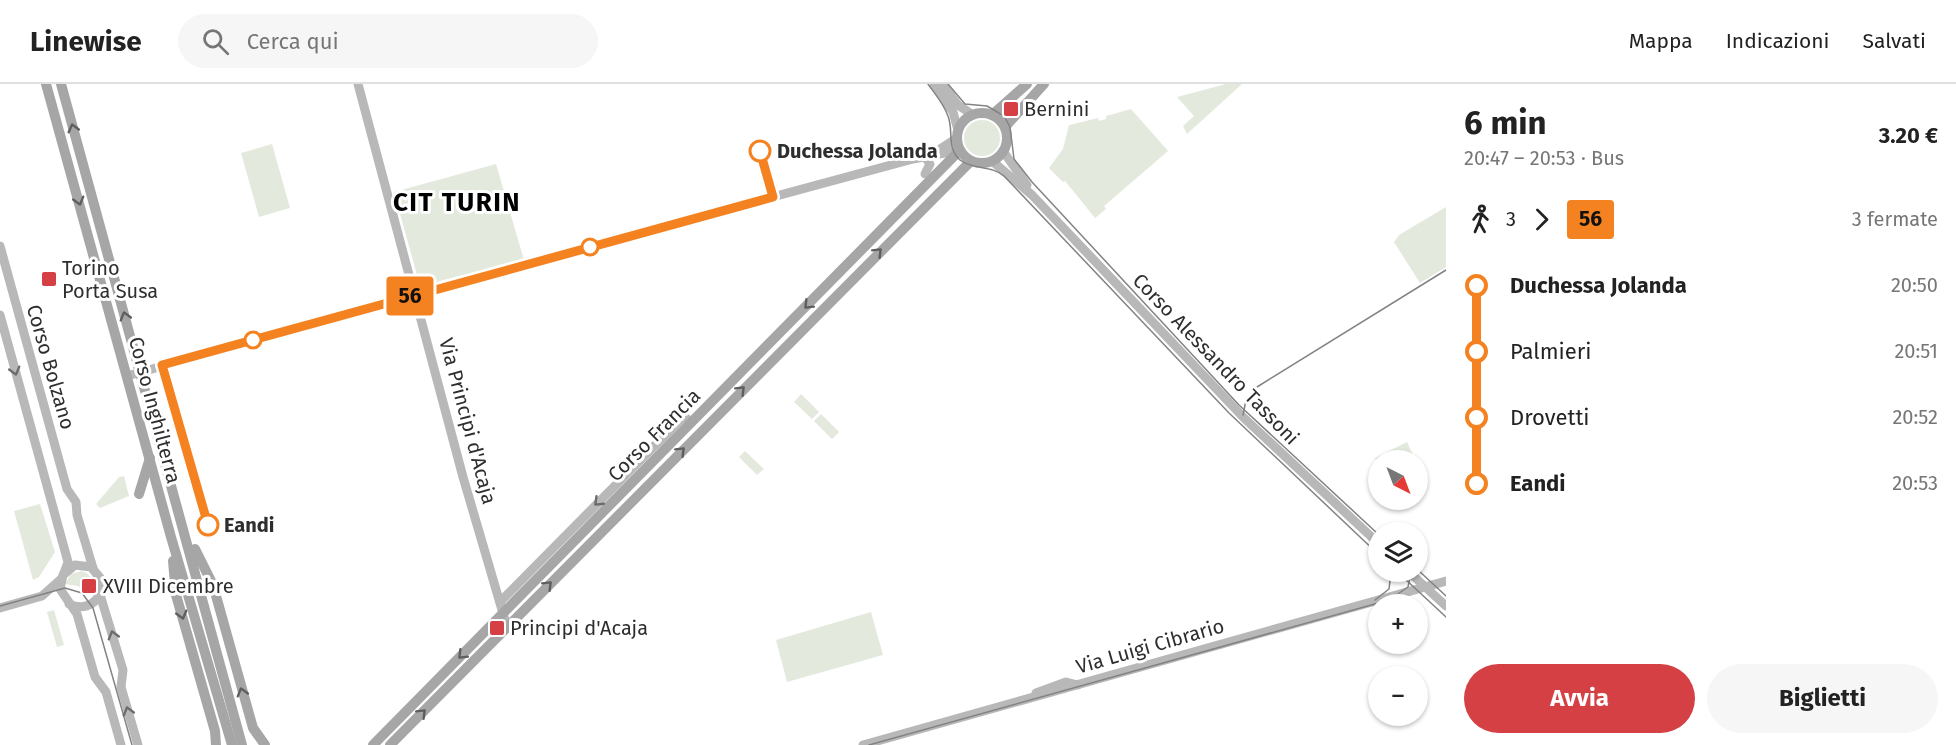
<!DOCTYPE html>
<html lang="it">
<head>
<meta charset="utf-8">
<style>
	:root { --surface:#fff; --page:#f6f6f6; --text:#222; --muted:#767676; --line:#e0e0e0; --accent:#d54045 }
	body { margin:0; font-family:"Fira Sans",sans-serif; background:var(--page); color:var(--text); height:100vh; display:flex; flex-direction:column; font-size:22px; white-space:nowrap }
	* { box-sizing:border-box; margin:0 }
	p { font-size:20px; color:var(--muted) }
	.icon { flex:none; width:33px; height:33px; fill:none; stroke:currentColor; stroke-width:2; stroke-linecap:round; stroke-linejoin:round }
	.map { position:relative; flex:1; overflow:hidden }
	.panel { display:flex; flex-direction:column; background:var(--surface); width:510px }
	.panel>* { flex:none }
	.badge { padding:0 12px; border-radius:4px; font-size:21px; line-height:39px }
	.needle { width:39px; rotate:138deg }
	.fabs { position:absolute; left:1368px; top:366px; display:grid; gap:12px }
	.fabs a { display:grid; place-items:center; width:60px; height:60px; border-radius:50%; background:var(--surface); box-shadow:0 2px 4px #0004; font-size:30px }
	.map>.badge { position:absolute; translate:-50% -50%; box-shadow:0 0 0 3px #fff }
	.legs { display:flex; align-items:center; gap:9px; height:66px; padding:0 18px; font-size:20px }
	.legs p { margin-inline-start:auto }
	.headline { display:flex; align-items:center; justify-content:space-between; height:102px; padding:0 18px }
	h1 { font-size:33px; font-weight:700; line-height:45px }
	.cta { display:flex; gap:12px; margin-top:auto; padding:12px 18px }
	.cta a { flex:1; height:69px; border-radius:36px; background:var(--accent); color:#fff; font-size:24px; font-weight:700; line-height:69px; text-align:center }
	.cta a+a { background:var(--page); color:var(--text) }
	ul { padding:0 18px; list-style:none }
	li { display:flex; align-items:center; gap:21px; height:66px; font-size:22px }
	li i { display:grid; place-items:center; width:9px; height:100%; margin:0 8px; background:currentColor }
	li i::after { content:''; width:15px; height:15px; margin:-8px; border:4px solid; border-radius:50%; background:var(--surface) }
	li p { margin-inline-start:auto }
	li:first-child i { background:linear-gradient(#0000 50%,currentColor 0) }
	li:last-child i { background:linear-gradient(currentColor 50%,#0000 0) }
	header { display:flex; align-items:center; gap:36px; box-sizing:border-box; height:84px; padding:0 30px; background:var(--surface); border-bottom:2px solid var(--line) }
	header strong { font-size:28px }
	nav { display:flex; gap:33px; margin-inline-start:auto; font-size:21px }
	.search { width:420px; height:54px; background:var(--page); display:flex; align-items:center; gap:15px; box-sizing:border-box; padding:0 21px; border-radius:33px; color:var(--muted); font-size:22px }
	main { display:flex; flex:1; min-height:0 }
	.map>svg:first-child { display:block }
	.green { fill:#e3eadd }
	.lines { fill:none; stroke-linecap:round; stroke-linejoin:round }
	.secondary { stroke:#b8b8b8; stroke-width:9 }
	.primary { stroke:#a6a6a6; stroke-width:10 }
	.tram { stroke:#838383; stroke-width:1.5 }
	.oneway { stroke:#5e5e5e }
	.oneway2 { stroke:#6c6c6c }
	.line-1-casing { stroke:#fff; stroke-width:14 }
	.line-1 { stroke:#f58220; stroke-width:9 }
	.poi-dot { fill:#d54045; stroke:#fff; stroke-width:2 }
	.stop-1-dot { fill:#fff; stroke:#f58220; stroke-width:3 }
	.labels { text-anchor:middle; dominant-baseline:central; stroke-width:6; stroke-linejoin:round; paint-order:stroke }
	.poi-label { font-size:20px; fill:#2e2e2e; stroke:#fff; text-anchor:start }
	.stop-label { font-size:20px; font-weight:bold; fill:#2e2e2e; stroke:#fff; text-anchor:start }
	.street-label { font-size:20px; fill:#2e2e2e; stroke:#fff }
	.district-label { font-size:26px; font-weight:bold; letter-spacing:1.5px; fill:#000; stroke:#fff }
</style>
</head>
<body>
<header>
<strong>Linewise</strong>
<div class="search"><svg class="icon" aria-label="search" viewBox="0 0 24 24"><circle cx="10" cy="10" r="6"/><path d="M15 15l6 6"/></svg>Cerca qui</div>
<nav><a>Mappa</a><a>Indicazioni</a><a>Salvati</a></nav>
</header>
<main>
<div class="map">
<svg width="1446" height="661" viewBox="0 0 1446 661">
	<rect width="100%" height="100%" fill="#fff"/>
	<g class="green">
		<polygon points="1226,0 1242,0 1187,50 1183,42 1194,32 1177,13"/>
		<polygon points="1131,25 1168,67 1104,122 1106,125 1095,134 1065,97 1063,98 1049,84 1063,65 1069,41 1098,34 1099,37 1106,35 1106,32"/>
		<circle cx="982" cy="54" r="18"/>
		<polygon points="272,60 290,124 259,133 241,69"/>
		<polygon points="496,80 524,176 420,202 394,108"/>
		<polygon points="1446,123 1446,183 1420,199 1394,158 1399,151"/>
		<polygon points="801,310 819,328 812,335 794,318"/>
		<polygon points="821,330 839,348 832,355 814,337"/>
		<polygon points="1407,358 1415,375 1378,376 1378,380 1375,374"/>
		<polygon points="745,367 764,385 757,391 739,373"/>
		<polygon points="124,392 129,412 100,424 96,420 119,393"/>
		<polygon points="40,420 55,468 39,493 33,496 14,427"/>
		<polygon points="82,487 88,490 94,498 90,511 78,502 65,500 71,490"/>
		<polygon points="54,526 64,561 57,563 47,528"/>
		<polygon points="871,528 883,571 787,598 776,556"/>
	</g>
	<g class="lines">
		<g class="secondary">
			<polyline points="358,0 463,393 507,543"/>
			<polyline points="934,0 953,28 958,46"/>
			<polyline points="942,0 958,21 973,31"/>
			<polyline points="1003,67 1027,101"/>
			<polyline points="934,69 957,54"/>
			<polyline points="925,73 930,80 925,90"/>
			<polyline points="992,77 1032,111 1244,334 1378,459"/>
			<polyline points="0,162 62,387 67,405 76,418 77,431 93,484"/>
			<polyline points="0,231 68,478 64,489"/>
			<polyline points="127,292 647,147 913,75 960,66"/>
			<polyline points="1409,488 1446,522"/>
			<polyline points="500,518 684,332 691,339"/>
			<path d="M69,520c13,6 25,2 32,-11"/>
			<polyline points="0,524 42,512 61,495"/>
			<polyline points="1036,609 1066,598 1078,601"/>
			<polyline points="121,661 106,608 95,593 77,530 60,505 63,491 75,481 91,483 101,495 101,514 123,586 121,603 138,661"/>
			<polyline points="863,661 1446,497"/>
		</g>
		<g class="primary">
			<polyline points="46,0 171,453 232,661"/>
			<polyline points="61,0 242,661"/>
			<circle cx="982" cy="54" r="25"/>
			<polyline points="992,31 1027,0"/>
			<polyline points="1005,43 1044,0"/>
			<polyline points="139,410 150,374"/>
			<polyline points="195,465 213,501 253,644 265,661"/>
			<polyline points="173,477 176,511 215,647 216,661"/>
			<polyline points="373,661 960,66"/>
			<polyline points="390,661 971,77"/>
		</g>
		<g class="tram">
			<path d="M928,0c7,10 16,20 20,32 6,15 -2,31 12,44 13,10 31,5 44,16l225,237 149,141"/>
			<polyline points="948,0 965,20 987,22 1004,32 1010,43 1014,75 1032,98 1239,321 1378,450"/>
			<polyline points="1243,331 1246,316 1257,303 1446,186"/>
			<polyline points="1418,486 1446,512"/>
			<polyline points="1404,494 1446,533"/>
			<polyline points="1375,516 1389,505 1391,488"/>
			<polyline points="0,522 65,504 82,509 93,524 132,661"/>
			<polyline points="869,661 1389,516 1408,503 1411,488"/>
		</g>
	</g>
	<defs><path id="oneway-chevron" d="M-2-3.5L2.5 0L-2 3.5" fill="none" stroke-width="1.6" stroke-linecap="round" stroke-linejoin="round" transform="scale(1.5)"/></defs>
	<g class="oneway">
		<use href="#oneway-chevron" transform="translate(73 44) rotate(-105)"/>
		<use href="#oneway-chevron" transform="translate(79 117) rotate(74)"/>
		<use href="#oneway-chevron" transform="translate(878 168) rotate(-45)"/>
		<use href="#oneway-chevron" transform="translate(808 221) rotate(135)"/>
		<use href="#oneway-chevron" transform="translate(125 232) rotate(-106)"/>
		<use href="#oneway-chevron" transform="translate(741 306) rotate(-45)"/>
		<use href="#oneway-chevron" transform="translate(681 367) rotate(-45)"/>
		<use href="#oneway-chevron" transform="translate(548 501) rotate(-45)"/>
		<use href="#oneway-chevron" transform="translate(182 531) rotate(74)"/>
		<use href="#oneway-chevron" transform="translate(462 571) rotate(135)"/>
		<use href="#oneway-chevron" transform="translate(242 608) rotate(-106)"/>
		<use href="#oneway-chevron" transform="translate(422 629) rotate(-45)"/>
	</g>
	<g class="oneway2">
		<use href="#oneway-chevron" transform="translate(15 287) rotate(74)"/>
		<use href="#oneway-chevron" transform="translate(598 418) rotate(136)"/>
		<use href="#oneway-chevron" transform="translate(113 551) rotate(-106)"/>
		<use href="#oneway-chevron" transform="translate(128 627) rotate(-106)"/>
	</g>
	<g class="lines">
		<g class="line-1-casing">
			<polyline id="line-1" points="208,441 162,281 773,113 760,67"/>
		</g>
		<use href="#line-1" class="line-1"/>
	</g>
	<g class="poi-dot">
		<rect x="1003" y="17" width="16" height="16" rx="3"/>
		<rect x="41" y="187" width="16" height="16" rx="3"/>
		<rect x="81" y="494" width="16" height="16" rx="3"/>
		<rect x="489" y="536" width="16" height="16" rx="3"/>
	</g>
	<g class="stop-1-dot">
		<circle cx="760" cy="67" r="10"/>
		<circle cx="590" cy="163" r="8"/>
		<circle cx="253" cy="256" r="8"/>
		<circle cx="208" cy="441" r="10"/>
	</g>
	<g class="labels">
		<g class="poi-label">
			<text x="1024" y="25">Bernini</text>
			<text x="62" y="184">Torino<tspan x="62" dy="23">Porta Susa</tspan></text>
			<text x="103" y="502">XVIII Dicembre</text>
			<text x="510" y="544">Principi d'Acaja</text>
		</g>
		<g class="stop-label">
			<text x="777" y="67">Duchessa Jolanda</text>
			<text x="224" y="441">Eandi</text>
		</g>
		<g class="street-label">
			<text transform="translate(1216 275) rotate(46)">Corso Alessandro Tassoni</text>
			<text transform="translate(51 283) rotate(74)">Corso Bolzano</text>
			<text transform="translate(155 326) rotate(75)">Corso Inghilterra</text>
			<text transform="translate(468 337) rotate(75)">Via Principi d'Acaja</text>
			<text transform="translate(654 351) rotate(-45)">Corso Francia</text>
			<text transform="translate(1150 562) rotate(-16)">Via Luigi Cibrario</text>
		</g>
		<g class="district-label">
			<text x="457" y="118">CIT TURIN</text>
		</g>
	</g>
</svg>
<div class="fabs">
<a><svg class="needle" viewBox="-14 -14 28 28"><path d="M0-13l5 13h-10z" fill="#e53935"/><path d="M0 13l5-13h-10z" fill="#767676"/></svg></a>
<a><svg class="icon" aria-label="layers" viewBox="0 0 24 24"><path d="M12 4l9 5-9 5-9-5zM3 14l9 5 9-5"/></svg></a>
<a>+</a>
<a>−</a>
</div>
<b class="badge" style="left:410px;top:212px;background:#f58220;color:#111">56</b>
</div>
<section class="panel">
<div class="headline"><div><h1>6 min</h1><p>20:47 – 20:53 · Bus</p></div><b>3.20 €</b></div>
<div class="legs"><svg class="icon" aria-label="walk" viewBox="0 0 24 24"><circle cx="13" cy="4" r="2"/><path d="M13 8l-2 6 4 7M11 14l-3 7M7 12l3-4h3l4 4"/></svg>3<svg class="icon" aria-label="forward" viewBox="0 0 24 24"><path d="M9 5l7 7-7 7"/></svg><b class="badge" style="background:#f58220;color:#111">56</b><p>3 fermate</p></div>
<ul>
<li><i style="color:#f58220"></i><b>Duchessa Jolanda</b><p>20:50</p></li>
<li><i style="color:#f58220"></i><span>Palmieri</span><p>20:51</p></li>
<li><i style="color:#f58220"></i><span>Drovetti</span><p>20:52</p></li>
<li><i style="color:#f58220"></i><b>Eandi</b><p>20:53</p></li>
</ul>
<div class="cta"><a>Avvia</a><a>Biglietti</a></div>
</section>
</main>
</body>
</html>
